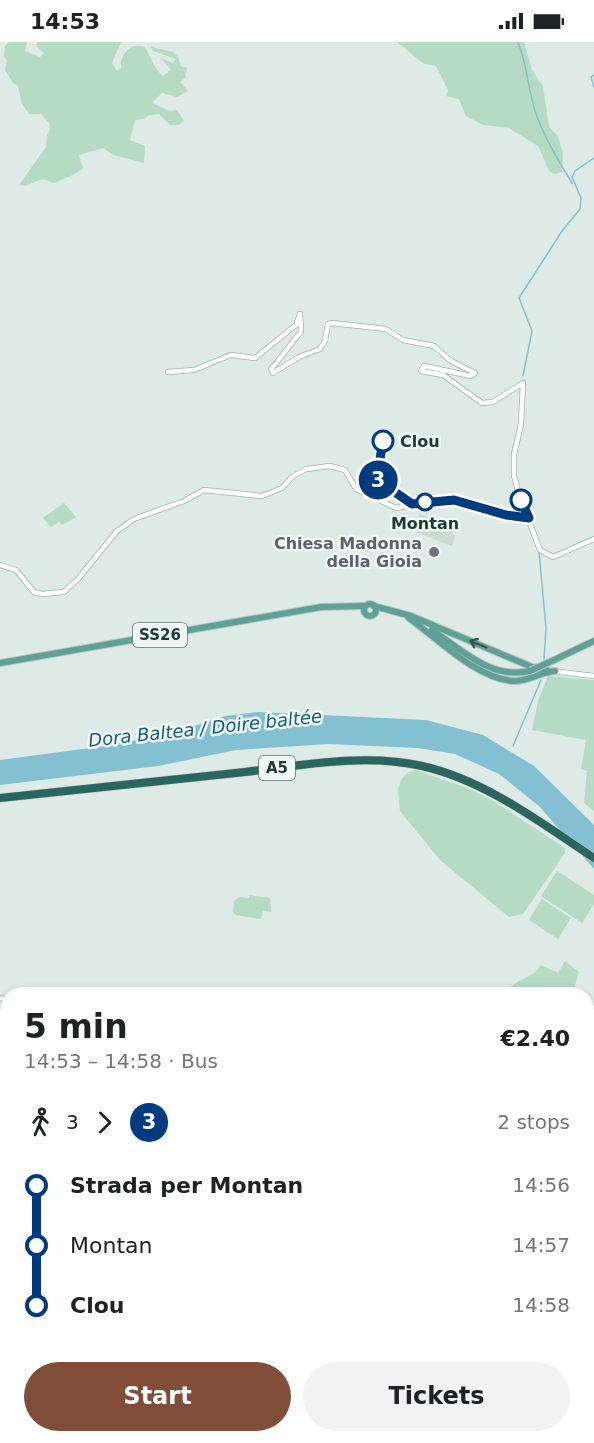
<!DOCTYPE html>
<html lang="en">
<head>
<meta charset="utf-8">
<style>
	:root { --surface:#fff; --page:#f2f2f2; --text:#202124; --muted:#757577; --accent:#804e38 }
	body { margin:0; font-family:"DejaVu Sans",sans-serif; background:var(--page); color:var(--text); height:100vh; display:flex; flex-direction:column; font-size:22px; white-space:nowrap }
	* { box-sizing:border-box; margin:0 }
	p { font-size:20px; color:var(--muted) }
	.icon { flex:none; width:33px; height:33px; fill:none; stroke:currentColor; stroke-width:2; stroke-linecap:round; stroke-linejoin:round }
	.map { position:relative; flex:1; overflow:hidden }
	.details { position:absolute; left:0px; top:945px; width:594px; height:456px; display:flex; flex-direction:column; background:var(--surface); border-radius:24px 24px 0 0; box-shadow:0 3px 9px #0003 }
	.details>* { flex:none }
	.badge { padding:0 12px; border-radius:20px; font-size:21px; line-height:39px }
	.map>.badge { position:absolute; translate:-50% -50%; box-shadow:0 0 0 3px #fff }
	.legs { display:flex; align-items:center; gap:9px; height:66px; padding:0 24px; font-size:20px }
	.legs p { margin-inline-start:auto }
	.headline { display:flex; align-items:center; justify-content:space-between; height:102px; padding:0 24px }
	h1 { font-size:33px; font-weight:600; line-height:45px }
	.cta { display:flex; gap:12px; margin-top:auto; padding:12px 24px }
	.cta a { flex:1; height:69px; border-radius:36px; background:var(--accent); color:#fff; font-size:24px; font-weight:600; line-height:69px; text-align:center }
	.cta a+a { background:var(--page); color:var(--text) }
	ul { padding:0 24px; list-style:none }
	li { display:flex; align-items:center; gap:21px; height:60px; font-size:22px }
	li i { display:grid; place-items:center; width:9px; height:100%; margin:0 8px; background:currentColor }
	li i::after { content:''; width:15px; height:15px; margin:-8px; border:4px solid; border-radius:50%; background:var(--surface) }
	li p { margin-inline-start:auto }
	li:first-child i { background:linear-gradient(#0000 50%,currentColor 0) }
	li:last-child i { background:linear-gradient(currentColor 50%,#0000 0) }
	.status { display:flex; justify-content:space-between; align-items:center; height:42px; padding:0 30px; background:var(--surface); direction:ltr }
	.status svg { height:16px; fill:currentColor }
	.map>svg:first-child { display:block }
	.built { fill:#ccdad4 }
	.green { fill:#b5dcc2 }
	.water { fill:#83c0d1 }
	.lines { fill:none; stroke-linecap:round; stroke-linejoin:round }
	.stream { stroke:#83c0d1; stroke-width:1.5 }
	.secondary-casing { stroke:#9cb6ae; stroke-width:6 }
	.primary-casing { stroke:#bcc4c2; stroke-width:8 }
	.highway-casing { stroke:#bcc4c2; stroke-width:9 }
	.secondary { stroke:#fff; stroke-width:4.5 }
	.primary { stroke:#60a195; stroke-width:6 }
	.highway { stroke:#2a665e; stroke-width:8 }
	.primary-bridge-casing { stroke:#bcc4c2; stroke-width:8; stroke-linecap:butt }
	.primary-bridge { stroke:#60a195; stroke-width:6 }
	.oneway { stroke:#325951 }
	.line-1-casing { stroke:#fff; stroke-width:14 }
	.line-1 { stroke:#003b80; stroke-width:9 }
	.stop-1-dot { fill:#fff; stroke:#003b80; stroke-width:3 }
	.worship-dot { fill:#6b7280; stroke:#eef7f3; stroke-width:2 }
	.labels { text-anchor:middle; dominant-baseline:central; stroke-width:5; stroke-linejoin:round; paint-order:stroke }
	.shield { fill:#eef7f3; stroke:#5d736d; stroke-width:1.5 }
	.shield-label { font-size:15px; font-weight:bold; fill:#1f3a34 }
	.stop-label { font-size:16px; font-weight:bold; fill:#1f3a34; stroke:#eef7f3; text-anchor:start }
	.worship-label { font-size:16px; font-weight:bold; fill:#5b616d; stroke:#eef7f3; text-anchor:end }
	.water-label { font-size:18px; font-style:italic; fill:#186076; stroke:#eef7f3 }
</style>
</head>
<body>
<div class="status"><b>14:53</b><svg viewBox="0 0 49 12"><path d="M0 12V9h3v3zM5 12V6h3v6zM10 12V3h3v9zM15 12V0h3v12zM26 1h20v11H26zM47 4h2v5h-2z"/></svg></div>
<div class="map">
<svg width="594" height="1401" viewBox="0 0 594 1401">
	<rect width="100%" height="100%" fill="#ddeae5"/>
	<polygon class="built" points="419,471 447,485 445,490 452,489 455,495 452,504 417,491"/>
	<g class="green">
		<path d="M9,0h18l-2,9 15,6 4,-4 -7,-6v-5h84l-9,21 5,8 4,-3c-1,-14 10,-26 24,-21 6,11 9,21 18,29l8,-6 -10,-12 12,5 3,-4 -23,-8 -3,-5c18,8 26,-1 31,20l6,2 -2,10 -5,4 8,9 -11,6 -15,-4 -10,10 18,8 7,-1 7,11 -5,4h-9l-11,-11 -10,1 -5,4 -9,1 -5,20 15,6 -1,17 -31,-8 -10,-7 -24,7 4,13c-8,8 -20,10 -29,15l-12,-4 -17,7 -6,-1 27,-38 1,-12 3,-6 -1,-6 -8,-9h-12l-7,-10 -4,-18 -5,-3 -8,-13 2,-9 -3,-5 1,-10z"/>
		<polygon points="397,0 524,0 532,28 543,44 549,85 558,94 563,112 562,130 555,132 549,129 538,104 509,86 483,83 466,74 459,57 446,54 448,48 436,24 424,22"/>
		<polygon points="64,461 76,475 62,483 59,480 51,485 43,476"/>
		<polygon points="548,634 594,638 594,769 584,761 587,729 581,727 586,698 532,688 538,659"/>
		<polygon points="415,728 468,746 495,760 565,806 565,811 523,872 509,875 440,818 400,769 398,747 401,738 407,731"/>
		<polygon points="557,829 594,853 594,862 582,881 541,854"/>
		<polygon points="249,853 270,856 271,870 263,869 261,877 236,873 233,870 234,859 239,855 249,856"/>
		<polygon points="542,857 571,876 558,897 529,878"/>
		<path d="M565,919l14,11 -5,17 8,5h-76c7,-16 27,-14 35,-29l17,8z"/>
	</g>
	<polygon class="water" points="258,670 426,678 483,693 534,724 594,783 594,827 539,764 499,732 455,712 418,706 329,702 236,708 158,724 0,743 0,718 105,704 170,692 225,674"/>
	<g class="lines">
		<g class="stream">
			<path d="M518,0c9,23 10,46 17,69 9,26 23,49 37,72"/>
			<polyline points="594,33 591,35 594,45"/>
			<polyline points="523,334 532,289 519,256 562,189 580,167 581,156 572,135 575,129 594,116"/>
			<polyline points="512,410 518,388"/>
			<polyline points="539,510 546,586 544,617"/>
			<polyline points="513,704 541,638"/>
			<polyline points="0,1040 8,1044"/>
		</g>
		<g class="secondary-casing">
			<g id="secondary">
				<path d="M300,272l1,18c-11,12 -19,25 -30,37l2,4 26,-16 21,-8 5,-8 3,-17 4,-1 54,6 17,11 31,6 17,15 24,12 -4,3 -47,-10 -3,5 22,4 39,28 11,-1 30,-19"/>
				<polyline points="168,330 194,328 231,313 255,316 296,283 300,272"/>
				<polyline points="523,341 521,382 514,413 514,433 518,450 540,508 553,515 594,497"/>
				<polyline points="0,523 16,528 34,550 42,552 64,550 78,537 117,489 134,477 184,459 204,448 262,454 282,446 292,435 306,427 330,424 345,428 356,447 396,466 432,459 454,458 506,473 529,476"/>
				<polyline points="552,629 594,634"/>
				<polyline points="0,956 8,958"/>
				<polyline points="586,1095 594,1096"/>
				<polyline points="0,1240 8,1239"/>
				<polyline points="0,1313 8,1317"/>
				<polyline points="171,1394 183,1401"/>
			</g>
		</g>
		<g class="primary-casing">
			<g id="primary">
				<circle cx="370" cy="568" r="6"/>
				<polyline points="374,564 411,574 532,625 547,628"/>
				<path d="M409,576c29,21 69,62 106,63 14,0 26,-9 40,-10"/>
				<path d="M432,588c30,20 59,50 98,41"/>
				<polyline points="554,618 594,599"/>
				<polyline points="0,621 321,565 365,564"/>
			</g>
		</g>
		<g class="highway-casing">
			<path id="highway" d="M0,756c82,-9 163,-17 245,-26 57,-7 120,-19 177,-6 63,14 119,57 172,92"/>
		</g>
		<use href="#secondary" class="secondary"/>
		<use href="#primary" class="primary"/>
		<use href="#highway" class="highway"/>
		<g class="primary-bridge-casing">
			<polyline id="primary-bridge" points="530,629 554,618"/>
		</g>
		<use href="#primary-bridge" class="primary-bridge"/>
	</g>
	<defs><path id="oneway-shaft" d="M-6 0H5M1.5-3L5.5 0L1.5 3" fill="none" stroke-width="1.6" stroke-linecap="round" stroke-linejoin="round" transform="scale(1.5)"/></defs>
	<use class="oneway" href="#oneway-shaft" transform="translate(478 602) rotate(-157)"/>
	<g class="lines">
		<g class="line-1-casing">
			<polyline id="line-1" points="383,399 380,417 372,434 412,462 454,458 506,473 529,476 521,458"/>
		</g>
		<use href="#line-1" class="line-1"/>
	</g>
	<g class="stop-1-dot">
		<circle cx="383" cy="399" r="10"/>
		<circle cx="521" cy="458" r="10"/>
		<circle cx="425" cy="460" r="8"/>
	</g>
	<circle class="worship-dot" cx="434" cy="510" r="6"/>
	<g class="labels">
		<g class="shield">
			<rect x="133" y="581" width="54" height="24" rx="4.5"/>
			<rect x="259" y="714" width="36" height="24" rx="4.5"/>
		</g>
		<g class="shield-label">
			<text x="160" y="593">SS26</text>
			<text x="277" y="726">A5</text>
		</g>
		<g class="stop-label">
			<text x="400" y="399">Clou</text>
			<text x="425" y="481" text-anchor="middle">Montan</text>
		</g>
		<g class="worship-label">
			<text x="422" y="501">Chiesa Madonna<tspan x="422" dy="18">della Gioia</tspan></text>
		</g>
		<g class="water-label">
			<text transform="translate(205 686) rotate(-6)">Dora Baltea / Doire baltée</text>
		</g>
	</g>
</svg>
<b class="badge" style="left:378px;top:438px;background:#003b80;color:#fff">3</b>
<section class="details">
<div class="headline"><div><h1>5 min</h1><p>14:53 – 14:58 · Bus</p></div><b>€2.40</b></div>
<div class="legs"><svg class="icon" aria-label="walk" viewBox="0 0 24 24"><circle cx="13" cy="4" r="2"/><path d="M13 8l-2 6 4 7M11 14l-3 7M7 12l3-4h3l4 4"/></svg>3<svg class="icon" aria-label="forward" viewBox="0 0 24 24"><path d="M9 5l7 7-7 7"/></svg><b class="badge" style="background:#003b80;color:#fff">3</b><p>2 stops</p></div>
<ul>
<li><i style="color:#003b80"></i><b>Strada per Montan</b><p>14:56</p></li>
<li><i style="color:#003b80"></i><span>Montan</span><p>14:57</p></li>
<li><i style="color:#003b80"></i><b>Clou</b><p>14:58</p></li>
</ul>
<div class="cta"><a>Start</a><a>Tickets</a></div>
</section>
</div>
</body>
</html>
